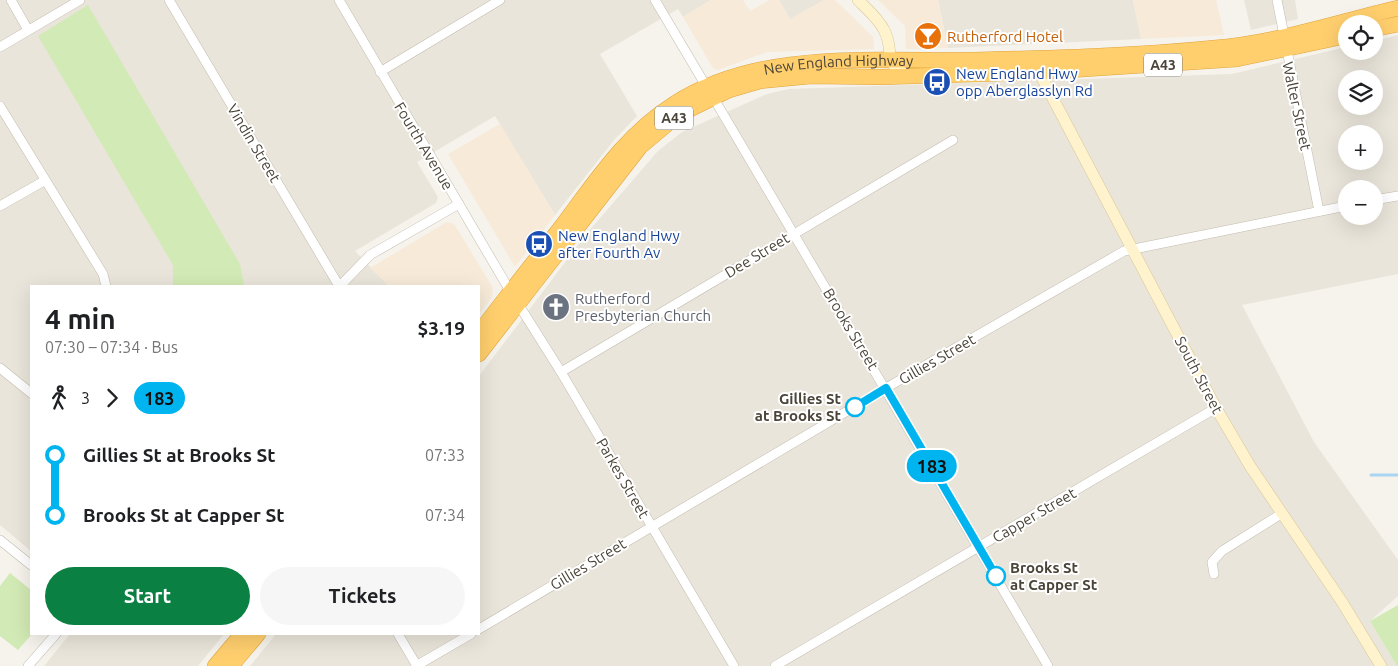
<!DOCTYPE html>
<html lang="en">
<head>
<meta charset="utf-8">
<style>
	:root { --surface:#fff; --page:#f6f6f6; --text:#202124; --muted:#757577; --accent:#0b8043 }
	body { margin:0; font-family:Ubuntu,sans-serif; background:var(--page); color:var(--text); height:100vh; display:flex; flex-direction:column; font-size:19px; white-space:nowrap }
	* { box-sizing:border-box; margin:0 }
	p { font-size:16px; color:var(--muted) }
	.icon { flex:none; width:28px; height:28px; fill:none; stroke:currentColor; stroke-width:2; stroke-linecap:round; stroke-linejoin:round }
	.map { position:relative; flex:1; overflow:hidden }
	.panel { position:absolute; left:30px; top:285px; width:450px; height:350px; display:flex; flex-direction:column; background:var(--surface); border-radius:0px; box-shadow:0 5px 20px #0002 }
	.panel>* { flex:none }
	.badge { padding:0 10px; border-radius:16px; font-size:18px; line-height:32px }
	.fabs { position:absolute; left:1338px; top:15px; display:grid; gap:10px }
	.fabs a { display:grid; place-items:center; width:45px; height:45px; border-radius:50%; background:var(--surface); box-shadow:0 5px 20px #0002; font-size:25px }
	.map>.badge { position:absolute; translate:-50% -50%; box-shadow:0 0 0 2px #fff }
	.legs { display:flex; align-items:center; gap:8px; height:55px; padding:0 15px; font-size:16px }
	.legs p { margin-inline-start:auto }
	.head { display:flex; align-items:center; justify-content:space-between; height:85px; padding:0 15px }
	h1 { font-size:28px; font-weight:600; line-height:38px }
	.cta { display:flex; gap:10px; margin-top:auto; padding:10px 15px }
	.cta a { flex:1; height:58px; border-radius:30px; background:var(--accent); color:#fff; font-size:20px; font-weight:600; line-height:58px; text-align:center }
	.cta a+a { background:var(--page); color:var(--text) }
	ul { padding:0 15px; list-style:none }
	li { display:flex; align-items:center; gap:18px; height:60px; font-size:19px }
	li i { display:grid; place-items:center; width:8px; height:100%; margin:0 6px; background:currentColor }
	li i::after { content:''; width:12px; height:12px; margin:-6px; border:4px solid; border-radius:50%; background:var(--surface) }
	li p { margin-inline-start:auto }
	li:first-child i { background:linear-gradient(#0000 50%,currentColor 0) }
	li:last-child i { background:linear-gradient(currentColor 50%,#0000 0) }
	.map>svg:first-child { display:block }
	.residential { fill:#eae5da; fill-rule:evenodd }
	.commercial { fill:#f7ead8 }
	.green { fill:#d2eab5 }
	.lines { fill:none; stroke-linecap:round; stroke-linejoin:round }
	.stream { stroke:#a9d4f2; stroke-width:3 }
	.street-casing { stroke:#c2bbae; stroke-width:10 }
	.secondary-casing { stroke:#d6c79b; stroke-width:12 }
	.highway-casing { stroke:#e0a43c; stroke-width:16 }
	.street { stroke:#fff; stroke-width:9 }
	.secondary { stroke:#fff3cd; stroke-width:11 }
	.highway { stroke:#ffcf6e; stroke-width:15 }
	.line-1-casing { stroke:#fff; stroke-width:11 }
	.line-1 { stroke:#00b5ef; stroke-width:8 }
	.stop-1-dot { fill:#fff; stroke:#00b5ef; stroke-width:2.5 }
	.labels { text-anchor:middle; dominant-baseline:central; stroke-width:4; stroke-linejoin:round; paint-order:stroke }
	.shield { fill:#fff; stroke:#817c74; stroke-width:1 }
	.shield-label { font-size:14px; font-weight:bold; fill:#4b4439 }
	.food-label { font-size:15px; fill:#c56008; stroke:#fff; text-anchor:start }
	.street-label { font-size:15px; fill:#4b4439; stroke:#fff }
	.transit-label { font-size:15px; fill:#164399; stroke:#fff; text-anchor:start }
	.worship-label { font-size:15px; fill:#5b616d; stroke:#fff; text-anchor:start }
	.stop-label { font-size:15px; font-weight:bold; fill:#4b4439; stroke:#fff; text-anchor:end }
</style>
</head>
<body>
<div class="map">
<svg width="1398" height="666" viewBox="0 0 1398 666">
	<rect width="100%" height="100%" fill="#f6f3ec"/>
	<g class="residential">
		<polygon points="0,0 711,0 683,17 678,9 600,54 637,116 615,139 555,215 495,116 417,162 438,197 436,203 355,251 389,286 31,286 31,551 0,525"/>
		<polygon points="779,0 824,0 790,19"/>
		<polygon points="938,0 1133,0 1141,39 948,48"/>
		<polygon points="1244,0 1295,0 1298,19 1251,30"/>
		<path d="M1398,35v239l-156,31 72,137 84,118v36l-28,25 27,45h-1147l26,-32h203v-258l109,-144 70,-81 24,-19 85,-38 22,-5 443,-15 114,-27v4h28v-10zM1346,79h28v27h-28zM1346,134h28v27h-28zM1346,189h28v27h-28z"/>
		<polygon points="70,634 224,634 198,666 44,666"/>
	</g>
	<g class="commercial">
		<polygon points="711,0 743,0 750,11 770,0 779,0 790,19 824,0 835,0 873,37 874,49 767,52 718,70 713,68 683,17"/>
		<polygon points="878,0 938,0 948,48 906,49 905,26"/>
		<polygon points="1133,0 1216,0 1224,35 1141,39"/>
		<polygon points="500,124 555,215 515,267 448,154"/>
		<polygon points="447,222 454,224 493,288 492,297 479,314 479,286 389,286 370,268"/>
	</g>
	<g class="green">
		<polygon points="88,5 240,264 244,286 173,286 173,265 38,36"/>
		<polygon points="10,573 31,590 32,634 18,650 0,636 0,586"/>
		<polygon points="1398,605 1398,666 1397,666 1370,621"/>
	</g>
	<g class="lines">
		<polyline class="stream" points="1371,475 1398,475"/>
		<g class="street-casing">
			<g id="street">
				<polyline points="11,0 28,30"/>
				<polyline points="169,0 339,286"/>
				<polyline points="339,0 510,291 561,372 734,666"/>
				<polyline points="655,0 706,86"/>
				<polyline points="1277,0 1319,211"/>
				<polyline points="0,47 80,0"/>
				<polyline points="380,72 500,0"/>
				<polyline points="713,97 1048,666"/>
				<polyline points="0,106 103,274 106,286"/>
				<polyline points="1374,200 1398,196"/>
				<polyline points="0,206 44,181"/>
				<polyline points="340,286 370,255 459,204"/>
				<polyline points="0,368 31,393"/>
				<polyline points="561,372 953,140"/>
				<polyline points="0,540 31,565"/>
				<polyline points="1214,574 1212,562 1222,551 1281,514"/>
				<polyline points="479,629 893,384 1124,251 1346,206"/>
				<polyline points="398,634 417,666"/>
				<polyline points="28,666 56,634"/>
				<polyline points="416,666 471,634"/>
				<polyline points="775,666 1216,408"/>
			</g>
		</g>
		<g class="secondary-casing">
			<g id="secondary">
				<path d="M858,0c9,9 20,18 26,30 12,22 -4,32 24,45"/>
				<polyline points="1039,72 1216,408 1250,466 1342,602 1381,666"/>
			</g>
		</g>
		<g class="highway-casing">
			<g id="highway">
				<polyline points="1374,29 1398,24"/>
				<path id="s1" d="M479,333c27,-36 55,-71 83,-107 33,-44 64,-92 112,-122 86,-56 202,-42 300,-44 80,-2 161,-4 240,-12 62,-5 124,-26 184,-40"/>
				<polyline points="479,354 640,147 678,115 729,90 760,81 811,76 881,77 1039,72 1237,59 1346,36"/>
				<polyline points="215,666 242,634"/>
				<polyline points="231,666 258,634"/>
			</g>
		</g>
		<use href="#street" class="street"/>
		<use href="#secondary" class="secondary"/>
		<use href="#highway" class="highway"/>
	</g>
	<g class="lines">
		<g class="line-1-casing">
			<polyline id="line-1" points="855,407 886,388 996,576"/>
		</g>
		<use href="#line-1" class="line-1"/>
	</g>
	<defs>
		<g id="bar-disc" transform="scale(1.4375)"><circle r="9.5" fill="#e8710a" stroke="#fff"/><path d="M-6-5H6L.8 .8V4.5H3.5V6h-7V4.5H-.8V.8Z" fill="#fff"/></g>
		<g id="bus-disc" transform="scale(1.4375)"><circle r="9.5" fill="#1a4fb4" stroke="#fff"/><path d="M-5-6H5V4H4V6H2V4H-2V6H-4V4H-5ZM-3.5-4V0h7V-4ZM-3.5 1.2v1.5H-2V1.2ZM2 1.2v1.5H3.5V1.2Z" fill="#fff"/></g>
		<g id="church-disc" transform="scale(1.4375)"><circle r="9.5" fill="#6b7280" stroke="#fff"/><path d="M-1.2-6h2.4v3.5h3.3v2.4h-3.3V6h-2.4V-.1h-3.3v-2.4h3.3Z" fill="#fff"/></g>
	</defs>
	<g fill-rule="evenodd">
		<use href="#bar-disc" x="928" y="36"/>
		<use href="#bus-disc" x="937" y="82"/>
		<use href="#bus-disc" x="539" y="244"/>
		<use href="#church-disc" x="556" y="307"/>
	</g>
	<g class="stop-1-dot">
		<circle cx="855" cy="407" r="9"/>
		<circle cx="996" cy="576" r="9"/>
	</g>
	<g class="labels">
		<g class="shield">
			<rect x="1144" y="53.5" width="38" height="23" rx="4"/>
			<rect x="655" y="106.5" width="38" height="23" rx="4"/>
		</g>
		<g class="shield-label">
			<text x="1163" y="65">A43</text>
			<text x="674" y="118">A43</text>
		</g>
		<g class="food-label">
			<text x="947" y="36">Rutherford Hotel</text>
		</g>
		<g class="street-label">
			<text stroke="none"><textPath href="#s1" startOffset="474">New England Highway</textPath></text>
			<text transform="translate(1297 106) rotate(78)">Walter Street</text>
			<text transform="translate(254 143) rotate(59)">Vindin Street</text>
			<text transform="translate(424 146) rotate(59)">Fourth Avenue</text>
			<text transform="translate(757 255) rotate(-31)">Dee Street</text>
			<text transform="translate(851 329) rotate(59)">Brooks Street</text>
			<text transform="translate(937 359) rotate(-30)">Gillies Street</text>
			<text transform="translate(1199 375) rotate(62)">South Street</text>
			<text transform="translate(623 478) rotate(60)">Parkes Street</text>
			<text transform="translate(1034 515) rotate(-30)">Capper Street</text>
			<text transform="translate(588 564) rotate(-31)">Gillies Street</text>
		</g>
		<g class="transit-label">
			<text x="956" y="73">New England Hwy<tspan x="956" dy="17">opp Aberglasslyn Rd</tspan></text>
			<text x="558" y="235">New England Hwy<tspan x="558" dy="17">after Fourth Av</tspan></text>
		</g>
		<g class="worship-label">
			<text x="575" y="298">Rutherford<tspan x="575" dy="17">Presbyterian Church</tspan></text>
		</g>
		<g class="stop-label">
			<text x="841" y="398">Gillies St<tspan x="841" dy="17">at Brooks St</tspan></text>
			<text x="1010" y="567" text-anchor="start">Brooks St<tspan x="1010" dy="17">at Capper St</tspan></text>
		</g>
	</g>
</svg>
<div class="fabs">
<a><svg class="icon" aria-label="locate" viewBox="0 0 24 24"><circle cx="12" cy="12" r="6"/><path d="M12 2v4M12 18v4M2 12h4M18 12h4"/></svg></a>
<a><svg class="icon" aria-label="layers" viewBox="0 0 24 24"><path d="M12 4l9 5-9 5-9-5zM3 14l9 5 9-5"/></svg></a>
<a>+</a>
<a>−</a>
</div>
<b class="badge" style="left:932px;top:466px;background:#00b5ef;color:#111">183</b>
<section class="panel">
<div class="head"><div><h1>4 min</h1><p>07:30 – 07:34 · Bus</p></div><b>$3.19</b></div>
<div class="legs"><svg class="icon" aria-label="walk" viewBox="0 0 24 24"><circle cx="13" cy="4" r="2"/><path d="M13 8l-2 6 4 7M11 14l-3 7M7 12l3-4h3l4 4"/></svg>3<svg class="icon" aria-label="forward" viewBox="0 0 24 24"><path d="M9 5l7 7-7 7"/></svg><b class="badge" style="background:#00b5ef;color:#111">183</b></div>
<ul>
<li><i style="color:#00b5ef"></i><b>Gillies St at Brooks St</b><p>07:33</p></li>
<li><i style="color:#00b5ef"></i><b>Brooks St at Capper St</b><p>07:34</p></li>
</ul>
<div class="cta"><a>Start</a><a>Tickets</a></div>
</section>
</div>
</body>
</html>
